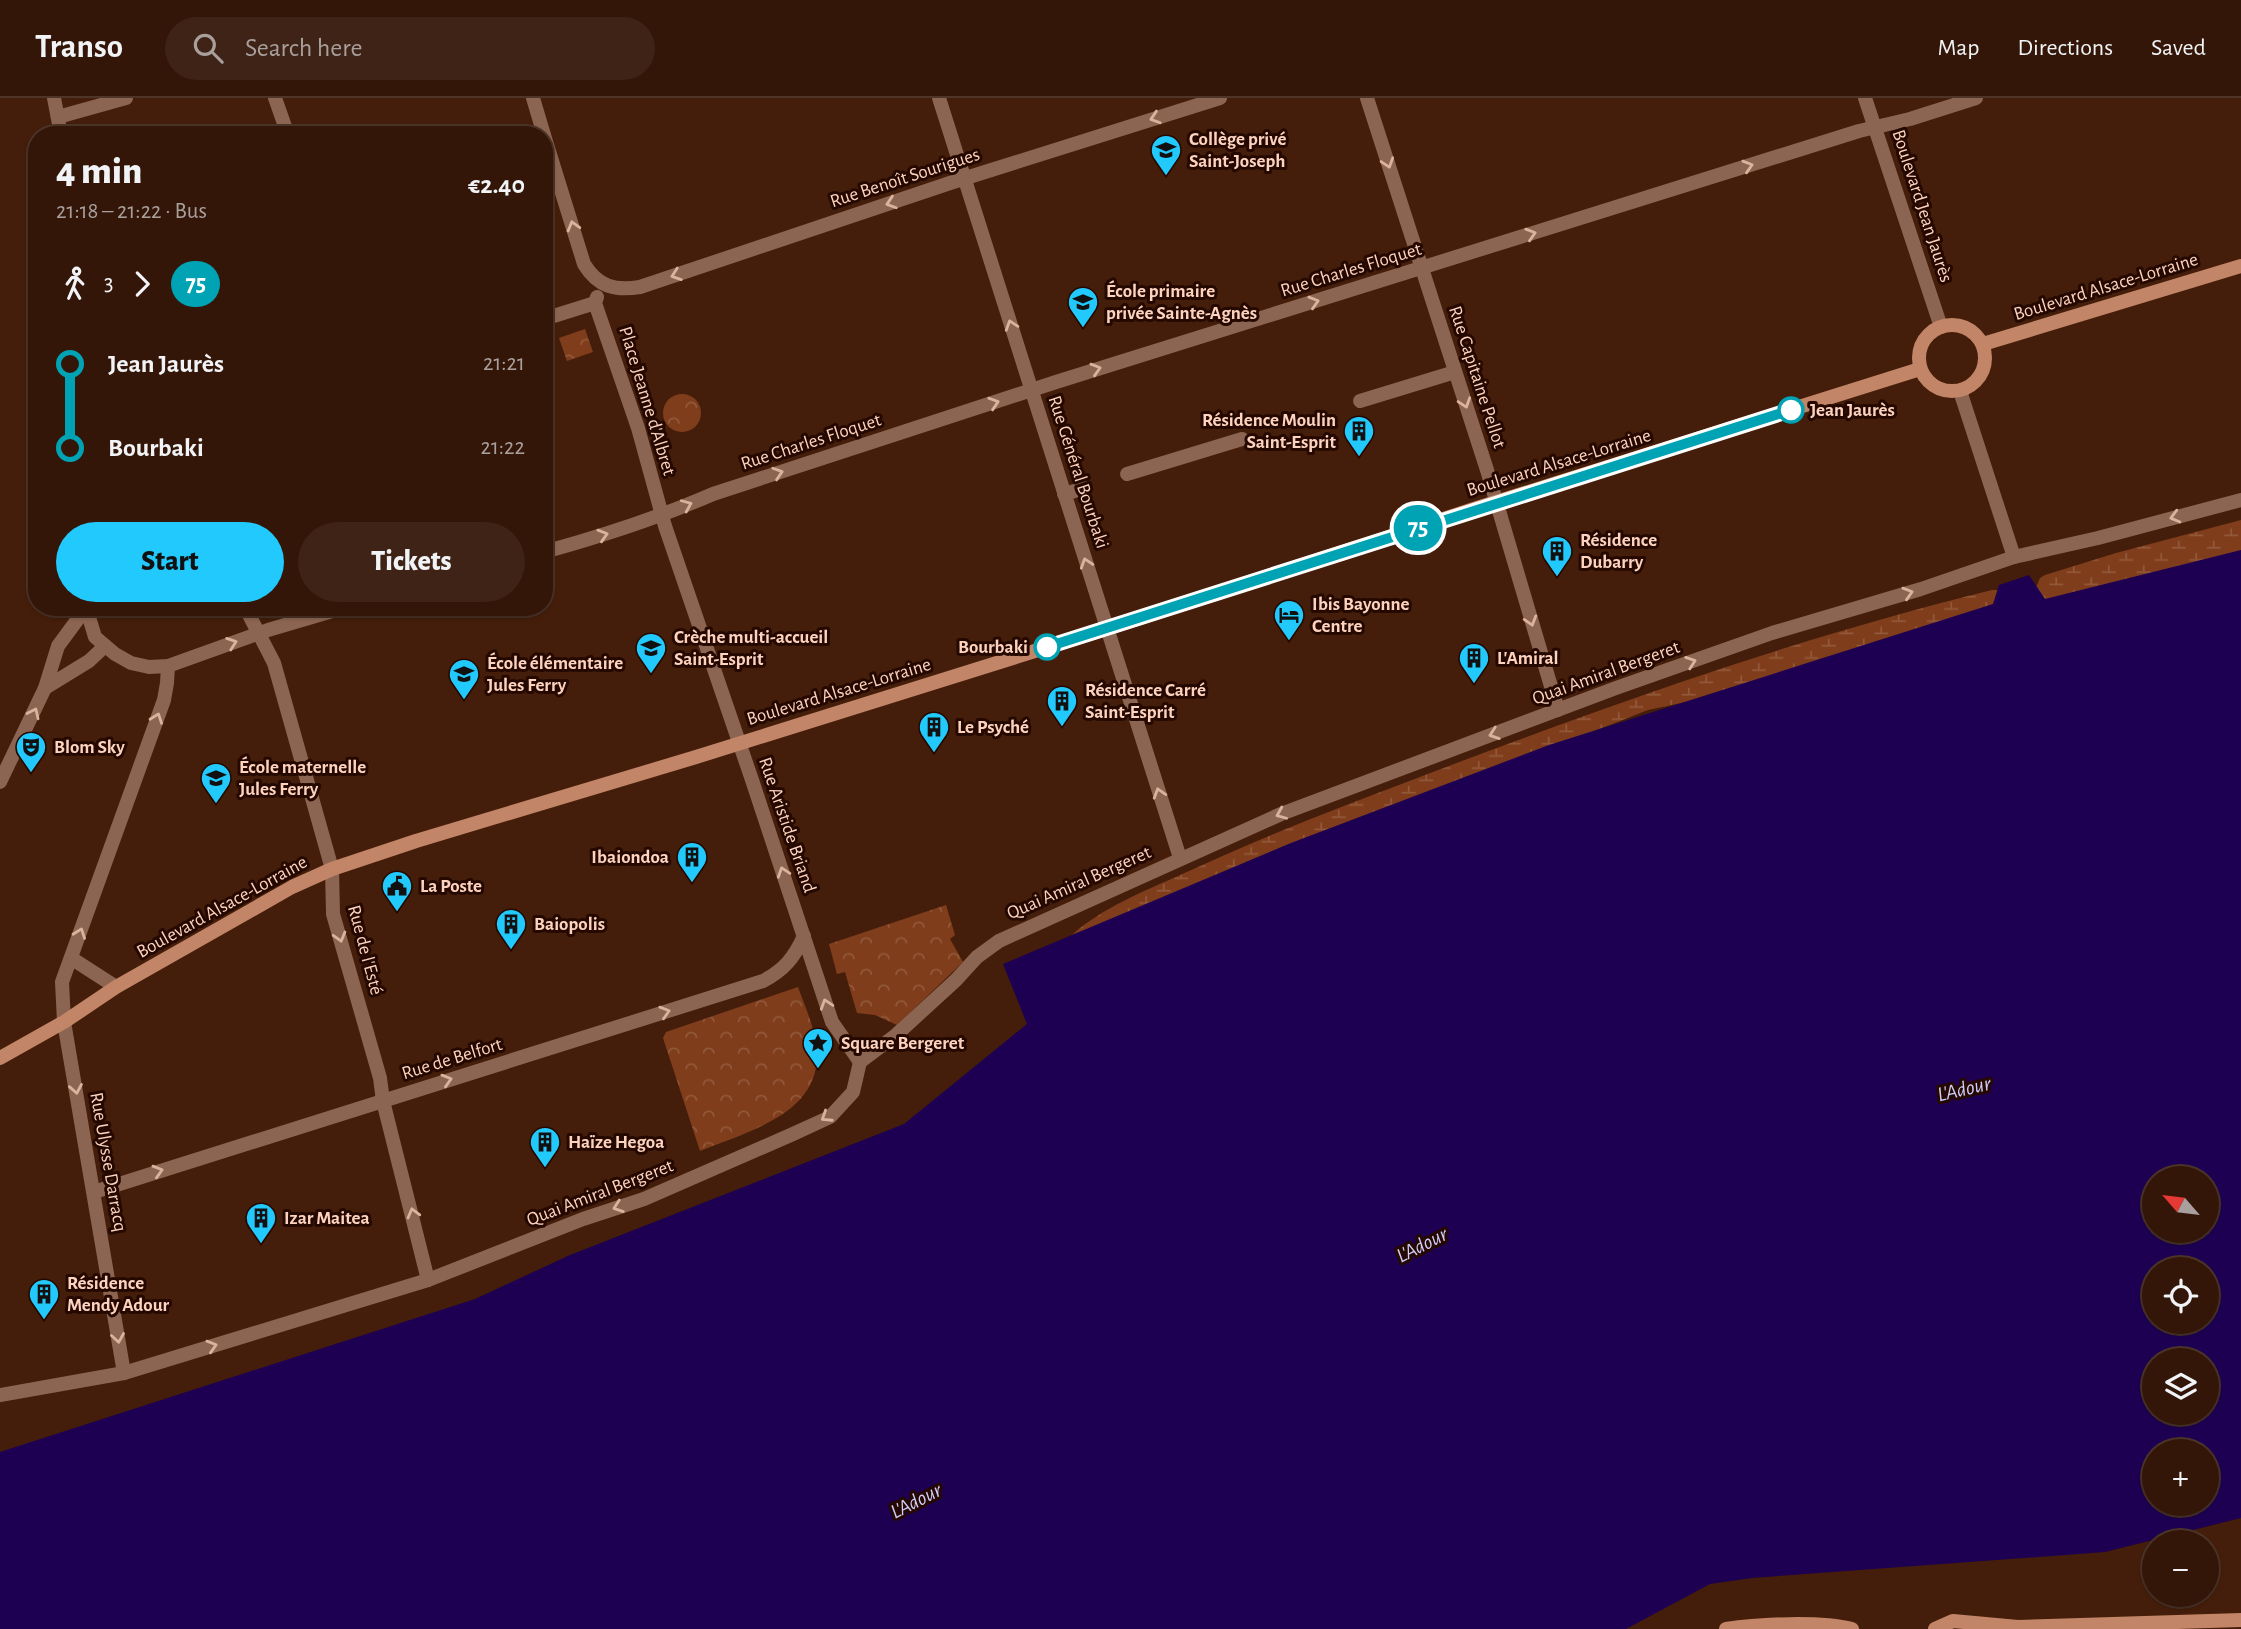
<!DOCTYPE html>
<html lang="en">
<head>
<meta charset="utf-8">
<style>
	:root { --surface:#331608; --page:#3e2316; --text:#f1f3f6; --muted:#a99f9c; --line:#4e3529; --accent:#22c9fd }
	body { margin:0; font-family:"Alegreya Sans",sans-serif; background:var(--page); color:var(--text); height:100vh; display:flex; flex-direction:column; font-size:26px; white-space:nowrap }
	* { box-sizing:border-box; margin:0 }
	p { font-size:23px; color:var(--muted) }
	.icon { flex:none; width:38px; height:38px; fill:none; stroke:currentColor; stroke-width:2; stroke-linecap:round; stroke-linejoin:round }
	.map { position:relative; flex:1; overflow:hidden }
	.sheet { position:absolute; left:28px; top:28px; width:525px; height:490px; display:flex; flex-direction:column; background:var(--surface); border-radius:28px; box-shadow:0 2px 5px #0004,0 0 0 2px var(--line) }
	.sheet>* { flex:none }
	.badge { padding:0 14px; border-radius:23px; font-size:24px; line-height:46px }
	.needle { width:46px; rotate:298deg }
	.controls { position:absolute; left:2142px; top:1068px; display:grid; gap:14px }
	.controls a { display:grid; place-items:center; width:77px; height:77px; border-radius:50%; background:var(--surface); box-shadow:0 2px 5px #0004,0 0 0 2px var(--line); font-size:35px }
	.map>.badge { position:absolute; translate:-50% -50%; box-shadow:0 0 0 4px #fff }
	.legs { display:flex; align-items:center; gap:10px; height:77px; padding:0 28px; font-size:23px }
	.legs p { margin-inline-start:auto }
	.summary { display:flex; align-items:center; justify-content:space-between; height:119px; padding:0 28px }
	h1 { font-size:38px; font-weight:800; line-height:52px }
	.primary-button { display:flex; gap:14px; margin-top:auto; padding:14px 28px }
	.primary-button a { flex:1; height:80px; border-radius:42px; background:var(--accent); color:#111; font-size:28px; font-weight:800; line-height:80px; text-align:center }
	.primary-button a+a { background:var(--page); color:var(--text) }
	ul { padding:0 28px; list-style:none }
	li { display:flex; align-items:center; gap:24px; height:84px; font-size:26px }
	li i { display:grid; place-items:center; width:10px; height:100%; margin:0 9px; background:currentColor }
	li i::after { content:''; width:18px; height:18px; margin:-9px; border:5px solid; border-radius:50%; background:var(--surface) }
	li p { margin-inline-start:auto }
	li:first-child i { background:linear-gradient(#0000 50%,currentColor 0) }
	li:last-child i { background:linear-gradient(currentColor 50%,#0000 0) }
	header { display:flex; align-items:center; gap:42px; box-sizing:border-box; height:98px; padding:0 35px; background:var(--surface); border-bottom:2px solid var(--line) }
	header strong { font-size:33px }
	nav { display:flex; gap:38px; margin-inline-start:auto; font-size:24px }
	.search { width:490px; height:63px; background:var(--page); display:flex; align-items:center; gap:18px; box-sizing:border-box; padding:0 24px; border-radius:38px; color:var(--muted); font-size:26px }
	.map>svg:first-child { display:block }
	.wetland { fill:url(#wetland-marsh) }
	.park { fill:url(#park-crowns) }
	.water { fill:#1d0052; fill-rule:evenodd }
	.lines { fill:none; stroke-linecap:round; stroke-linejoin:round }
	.lane { stroke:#8c6552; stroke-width:14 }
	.street { stroke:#8c6552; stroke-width:14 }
	.secondary { stroke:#c38567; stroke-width:14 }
	.oneway { stroke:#dbb29e }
	.line-1-casing { stroke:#fff; stroke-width:16 }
	.line-1 { stroke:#00a3b4; stroke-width:10 }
	.stop-1-dot { fill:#fff; stroke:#00a3b4; stroke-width:3.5 }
	.labels { text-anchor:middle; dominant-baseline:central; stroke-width:6; stroke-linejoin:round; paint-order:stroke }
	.poi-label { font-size:19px; font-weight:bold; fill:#fdd3bf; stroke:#250900; text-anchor:start }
	.street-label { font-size:19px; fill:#fdd3bf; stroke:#250900 }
	.stop-label { font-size:19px; font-weight:bold; fill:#fdd3bf; stroke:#250900; text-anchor:start }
	.water-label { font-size:21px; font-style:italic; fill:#cecdfb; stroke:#250900 }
</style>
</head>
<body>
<header>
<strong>Transo</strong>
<div class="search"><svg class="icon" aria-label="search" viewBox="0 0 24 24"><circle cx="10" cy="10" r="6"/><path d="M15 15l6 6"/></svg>Search here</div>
<nav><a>Map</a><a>Directions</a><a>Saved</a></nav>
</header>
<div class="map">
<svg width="2241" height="1531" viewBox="0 0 2241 1531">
	<defs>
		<pattern id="wetland-marsh" width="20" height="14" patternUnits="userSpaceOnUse" patternTransform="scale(1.75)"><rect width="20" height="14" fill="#7f3d1b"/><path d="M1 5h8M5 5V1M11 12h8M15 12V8" fill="none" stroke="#92583a"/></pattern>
		<pattern id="park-crowns" width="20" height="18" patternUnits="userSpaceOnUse" patternTransform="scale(1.75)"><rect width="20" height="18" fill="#7f3d1b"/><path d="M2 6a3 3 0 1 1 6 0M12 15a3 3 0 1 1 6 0" fill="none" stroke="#92583a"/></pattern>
	</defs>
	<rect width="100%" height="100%" fill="#441e0a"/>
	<g class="wetland">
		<polygon points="2241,422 2241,456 2050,505 2034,494 2040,480 2045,477 2116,455"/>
		<path d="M1992,492h6l-1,12 -20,10 -263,84 -66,14 -576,225c30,-27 70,-43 106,-59 56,-26 113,-50 171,-72 211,-81 423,-160 643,-214z"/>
	</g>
	<g class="park">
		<polygon points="585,231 593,254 567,263 559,240"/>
		<circle cx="682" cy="315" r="19"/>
		<polygon points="946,807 955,837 950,841 963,864 897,927 875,917 857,915 845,874 837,876 829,846"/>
		<path d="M798,889c6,17 14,34 17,52 15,73 -64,91 -115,112l-37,-113 3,-6z"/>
	</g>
	<path class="water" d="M2241,452v968l-136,34 -353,26 -42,6 -84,45h-1626v-177l475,-153 95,-44 334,-131 123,-100 -24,-60 288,-121 258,-98 444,-141 6,-19 30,-10 16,24zM2154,1080h53v52h-53zM2154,1171h53v52h-53zM2154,1262h53v52h-53zM2154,1353h53v52h-53z"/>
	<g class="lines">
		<g class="lane">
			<polyline points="1360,303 1455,274"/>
			<polyline points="1127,376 1242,341"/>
			<polyline points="1064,396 1085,390"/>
		</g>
		<g class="street">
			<polyline points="54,0 61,37"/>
			<polyline points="275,0 288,37"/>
			<polyline points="533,0 544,37"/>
			<polyline points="939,0 1180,760"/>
			<polyline points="1367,0 1487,372 1558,612"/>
			<polyline points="1865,0 1941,229"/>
			<polyline points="58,19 126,0"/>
			<path d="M544,37l40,129c14,23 31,27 56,23l310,-104 270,-85"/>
			<polyline points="597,199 595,205 638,330 665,428 752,682 832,924 860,964"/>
			<polyline points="544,221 595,205"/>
			<polyline points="1960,293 2014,459"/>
			<path d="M544,454c58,-16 114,-34 169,-58l343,-112 803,-251 51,-12 66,-21"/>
			<polyline points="86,509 95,539 115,556 131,565 149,569 168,568 268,532 346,509"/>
			<polyline points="245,509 274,565 332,771 333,816 380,980 383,1003 428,1182"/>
			<polyline points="45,590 89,563 105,548"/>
			<polyline points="0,684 45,590 58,548 86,510"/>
			<polyline points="71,860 116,889"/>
			<path d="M94,1094l669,-211c21,-11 31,-23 41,-45"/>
			<polyline points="124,1275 64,924 62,884 164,602 167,585 168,568"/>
			<polyline points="0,1297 124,1275 428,1182 583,1121 644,1101 793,1036 830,1019 853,994 860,964 896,937 956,882 977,859 999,843 1281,716 1616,590 1772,535 1921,491 2014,459 2098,440 2241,402"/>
		</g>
		<g class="secondary">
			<circle cx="1952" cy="260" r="33"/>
			<polyline points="1983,246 2241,168"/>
			<polyline points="0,960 64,924 116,889 190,847 292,789 332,771 416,743 696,659 1131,523 1477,410 1920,271"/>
			<path d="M1726,1531c33,-5 94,-8 126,0"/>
			<polyline points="1935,1531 1953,1523 2018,1529 2241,1522"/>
		</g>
	</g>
	<defs><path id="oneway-chevron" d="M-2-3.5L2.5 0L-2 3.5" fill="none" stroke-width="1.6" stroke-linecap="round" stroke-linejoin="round" transform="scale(1.75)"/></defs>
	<g class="oneway">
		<use href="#oneway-chevron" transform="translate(1155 20) rotate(162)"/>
		<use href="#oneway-chevron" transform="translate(1388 65) rotate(72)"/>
		<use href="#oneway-chevron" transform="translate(1748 68) rotate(-17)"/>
		<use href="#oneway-chevron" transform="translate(891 105) rotate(162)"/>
		<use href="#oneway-chevron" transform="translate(573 128) rotate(-106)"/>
		<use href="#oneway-chevron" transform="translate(1531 136) rotate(-17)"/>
		<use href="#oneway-chevron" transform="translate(676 177) rotate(161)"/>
		<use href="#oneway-chevron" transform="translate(1314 204) rotate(-17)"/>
		<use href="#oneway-chevron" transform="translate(1011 227) rotate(-108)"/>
		<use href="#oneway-chevron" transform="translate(1096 271) rotate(-17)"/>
		<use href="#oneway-chevron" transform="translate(994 305) rotate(-18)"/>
		<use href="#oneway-chevron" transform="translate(1465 305) rotate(72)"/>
		<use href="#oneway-chevron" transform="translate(778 375) rotate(-18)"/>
		<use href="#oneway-chevron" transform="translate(687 407) rotate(-23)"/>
		<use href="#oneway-chevron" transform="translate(2175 419) rotate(165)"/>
		<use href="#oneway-chevron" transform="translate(603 437) rotate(-17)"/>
		<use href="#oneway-chevron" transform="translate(1086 465) rotate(-108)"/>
		<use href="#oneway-chevron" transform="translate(1908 495) rotate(-17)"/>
		<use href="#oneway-chevron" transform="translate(1531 523) rotate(73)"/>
		<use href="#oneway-chevron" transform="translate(232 545) rotate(-19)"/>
		<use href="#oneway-chevron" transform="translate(1691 564) rotate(-19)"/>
		<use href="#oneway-chevron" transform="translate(34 615) rotate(-65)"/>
		<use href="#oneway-chevron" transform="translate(157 620) rotate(-70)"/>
		<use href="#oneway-chevron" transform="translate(1494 636) rotate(161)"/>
		<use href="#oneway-chevron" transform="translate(1159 695) rotate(-107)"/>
		<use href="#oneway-chevron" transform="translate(1281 716) rotate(157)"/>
		<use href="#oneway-chevron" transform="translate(783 774) rotate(-108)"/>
		<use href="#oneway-chevron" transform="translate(80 835) rotate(-70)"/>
		<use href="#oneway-chevron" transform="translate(340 839) rotate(74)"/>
		<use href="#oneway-chevron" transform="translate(826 906) rotate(-108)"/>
		<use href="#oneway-chevron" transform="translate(665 914) rotate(-17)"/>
		<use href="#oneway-chevron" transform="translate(447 982) rotate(-17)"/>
		<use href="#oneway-chevron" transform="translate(76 991) rotate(80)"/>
		<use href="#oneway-chevron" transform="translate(826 1019) rotate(147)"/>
		<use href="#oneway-chevron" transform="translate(158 1073) rotate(-17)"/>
		<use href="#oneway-chevron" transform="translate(618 1109) rotate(161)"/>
		<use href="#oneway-chevron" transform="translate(413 1115) rotate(-105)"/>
		<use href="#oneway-chevron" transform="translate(118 1240) rotate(81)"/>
		<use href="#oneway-chevron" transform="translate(212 1248) rotate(-17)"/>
	</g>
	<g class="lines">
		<g class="line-1-casing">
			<polyline id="line-1" points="1047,549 1791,312"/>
		</g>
		<use href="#line-1" class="line-1"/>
	</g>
	<defs>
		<g id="school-pin" transform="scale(1.575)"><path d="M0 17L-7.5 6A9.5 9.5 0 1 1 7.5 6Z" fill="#22c9fd" stroke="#250900"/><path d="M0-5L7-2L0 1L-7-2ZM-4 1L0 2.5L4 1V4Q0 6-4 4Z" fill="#111"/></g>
		<g id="building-pin" transform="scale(1.575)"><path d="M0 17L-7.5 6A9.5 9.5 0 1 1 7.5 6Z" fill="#22c9fd" stroke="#250900"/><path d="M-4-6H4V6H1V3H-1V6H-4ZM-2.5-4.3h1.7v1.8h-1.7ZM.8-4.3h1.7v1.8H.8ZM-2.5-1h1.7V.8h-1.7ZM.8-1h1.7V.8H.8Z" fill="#111"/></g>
		<g id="hotel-pin" transform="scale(1.575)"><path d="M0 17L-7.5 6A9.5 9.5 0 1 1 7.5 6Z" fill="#22c9fd" stroke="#250900"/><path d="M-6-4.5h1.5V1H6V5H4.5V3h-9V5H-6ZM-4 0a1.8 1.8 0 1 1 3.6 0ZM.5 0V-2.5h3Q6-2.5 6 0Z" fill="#111"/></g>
		<g id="theatre-pin" transform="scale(1.575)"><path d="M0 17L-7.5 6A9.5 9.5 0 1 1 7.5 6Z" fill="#22c9fd" stroke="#250900"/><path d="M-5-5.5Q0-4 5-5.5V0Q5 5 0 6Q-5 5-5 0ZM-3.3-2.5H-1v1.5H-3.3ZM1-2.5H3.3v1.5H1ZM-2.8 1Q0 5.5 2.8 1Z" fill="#111"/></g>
		<g id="civic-pin" transform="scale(1.575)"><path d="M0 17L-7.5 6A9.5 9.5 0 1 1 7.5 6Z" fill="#22c9fd" stroke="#250900"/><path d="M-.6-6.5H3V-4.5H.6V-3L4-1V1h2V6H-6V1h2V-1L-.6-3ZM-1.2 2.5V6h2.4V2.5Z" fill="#111"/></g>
		<g id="sight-pin" transform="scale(1.575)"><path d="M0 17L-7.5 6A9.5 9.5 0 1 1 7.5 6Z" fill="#22c9fd" stroke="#250900"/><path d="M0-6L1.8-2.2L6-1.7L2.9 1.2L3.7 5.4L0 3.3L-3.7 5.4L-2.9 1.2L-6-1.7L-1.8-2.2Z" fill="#111"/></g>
	</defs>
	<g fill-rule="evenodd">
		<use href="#school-pin" x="1166" y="52"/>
		<use href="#school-pin" x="1083" y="204"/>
		<use href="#building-pin" x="1359" y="333"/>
		<use href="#building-pin" x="1557" y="453"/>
		<use href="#hotel-pin" x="1289" y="517"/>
		<use href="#school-pin" x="651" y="550"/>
		<use href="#building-pin" x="1474" y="560"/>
		<use href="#school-pin" x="464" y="576"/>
		<use href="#building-pin" x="1062" y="603"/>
		<use href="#building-pin" x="934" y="629"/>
		<use href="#theatre-pin" x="31" y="649"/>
		<use href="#school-pin" x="216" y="680"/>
		<use href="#building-pin" x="692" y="759"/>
		<use href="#civic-pin" x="397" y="788"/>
		<use href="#building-pin" x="511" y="826"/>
		<use href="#sight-pin" x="818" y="945"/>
		<use href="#building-pin" x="545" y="1044"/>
		<use href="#building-pin" x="261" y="1120"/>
		<use href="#building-pin" x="44" y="1196"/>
	</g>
	<g class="stop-1-dot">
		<circle cx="1791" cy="312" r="12"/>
		<circle cx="1047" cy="549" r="12"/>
	</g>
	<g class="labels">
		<g class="poi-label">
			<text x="1189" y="41">Collège privé<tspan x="1189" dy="22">Saint-Joseph</tspan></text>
			<text x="1106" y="193">École primaire<tspan x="1106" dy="22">privée Sainte-Agnès</tspan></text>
			<text x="1336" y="322" text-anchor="end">Résidence Moulin<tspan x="1336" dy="22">Saint-Esprit</tspan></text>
			<text x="1580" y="442">Résidence<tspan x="1580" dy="22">Dubarry</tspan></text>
			<text x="1312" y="506">Ibis Bayonne<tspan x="1312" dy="22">Centre</tspan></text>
			<text x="674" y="539">Crèche multi-accueil<tspan x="674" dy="22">Saint-Esprit</tspan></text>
			<text x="1497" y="560">L'Amiral</text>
			<text x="487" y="565">École élémentaire<tspan x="487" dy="22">Jules Ferry</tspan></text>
			<text x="1085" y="592">Résidence Carré<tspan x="1085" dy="22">Saint-Esprit</tspan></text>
			<text x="957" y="629">Le Psyché</text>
			<text x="54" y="649">Blom Sky</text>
			<text x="239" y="669">École maternelle<tspan x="239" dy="22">Jules Ferry</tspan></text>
			<text x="669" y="759" text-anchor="end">Ibaiondoa</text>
			<text x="420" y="788">La Poste</text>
			<text x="534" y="826">Baiopolis</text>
			<text x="841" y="945">Square Bergeret</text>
			<text x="568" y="1044">Haïze Hegoa</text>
			<text x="284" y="1120">Izar Maitea</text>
			<text x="67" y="1185">Résidence<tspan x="67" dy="22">Mendy Adour</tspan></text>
		</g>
		<g class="street-label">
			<text transform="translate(905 80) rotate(-18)">Rue Benoît Sourigues</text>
			<text transform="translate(1922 108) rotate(72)">Boulevard Jean Jaurès</text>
			<text transform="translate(1351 172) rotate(-17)">Rue Charles Floquet</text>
			<text transform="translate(2106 189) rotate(-17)">Boulevard Alsace-Lorraine</text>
			<text transform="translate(1477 279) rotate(72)">Rue Capitaine Pellot</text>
			<text transform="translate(647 303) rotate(73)">Place Jeanne d'Albret</text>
			<text transform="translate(811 344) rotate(-18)">Rue Charles Floquet</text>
			<text transform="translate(1559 365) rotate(-17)">Boulevard Alsace-Lorraine</text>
			<text transform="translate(1078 374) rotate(72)">Rue Général Bourbaki</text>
			<text transform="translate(1606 575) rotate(-20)">Quai Amiral Bergeret</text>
			<text transform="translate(839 594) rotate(-17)">Boulevard Alsace-Lorraine</text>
			<text transform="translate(787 727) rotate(71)">Rue Aristide Briand</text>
			<text transform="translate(1079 785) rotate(-24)">Quai Amiral Bergeret</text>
			<text transform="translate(222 809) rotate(-29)">Boulevard Alsace-Lorraine</text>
			<text transform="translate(365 852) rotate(75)">Rue de l'Esté</text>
			<text transform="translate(452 961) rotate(-17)">Rue de Belfort</text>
			<text transform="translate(108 1064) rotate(80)">Rue Ulysse Darracq</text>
			<text transform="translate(600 1095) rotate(-21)">Quai Amiral Bergeret</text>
		</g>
		<g class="stop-label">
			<text x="1810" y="312">Jean Jaurès</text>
			<text x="1028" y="549" text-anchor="end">Bourbaki</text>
		</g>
		<g class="water-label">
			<text transform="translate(1964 991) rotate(-13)">L'Adour</text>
			<text transform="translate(1422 1147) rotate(-27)">L'Adour</text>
			<text transform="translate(916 1403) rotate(-27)">L'Adour</text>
		</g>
	</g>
</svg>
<div class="controls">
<a><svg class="needle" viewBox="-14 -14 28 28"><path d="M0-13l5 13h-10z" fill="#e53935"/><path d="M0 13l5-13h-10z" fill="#a99f9c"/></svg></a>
<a><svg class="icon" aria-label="locate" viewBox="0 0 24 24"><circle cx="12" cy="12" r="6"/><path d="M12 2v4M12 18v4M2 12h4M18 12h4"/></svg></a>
<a><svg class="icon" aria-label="layers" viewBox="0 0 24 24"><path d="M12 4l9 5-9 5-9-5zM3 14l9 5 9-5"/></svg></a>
<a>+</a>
<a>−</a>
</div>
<b class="badge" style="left:1418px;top:430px;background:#00a3b4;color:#fff">75</b>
<section class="sheet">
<div class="summary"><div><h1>4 min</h1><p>21:18 – 21:22 · Bus</p></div><b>€2.40</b></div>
<div class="legs"><svg class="icon" aria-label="walk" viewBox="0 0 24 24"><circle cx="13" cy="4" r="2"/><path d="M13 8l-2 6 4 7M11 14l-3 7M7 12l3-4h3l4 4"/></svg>3<svg class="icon" aria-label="forward" viewBox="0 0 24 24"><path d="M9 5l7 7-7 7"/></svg><b class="badge" style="background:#00a3b4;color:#fff">75</b></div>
<ul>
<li><i style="color:#00a3b4"></i><b>Jean Jaurès</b><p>21:21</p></li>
<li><i style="color:#00a3b4"></i><b>Bourbaki</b><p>21:22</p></li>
</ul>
<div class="primary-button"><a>Start</a><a>Tickets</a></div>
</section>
</div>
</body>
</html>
